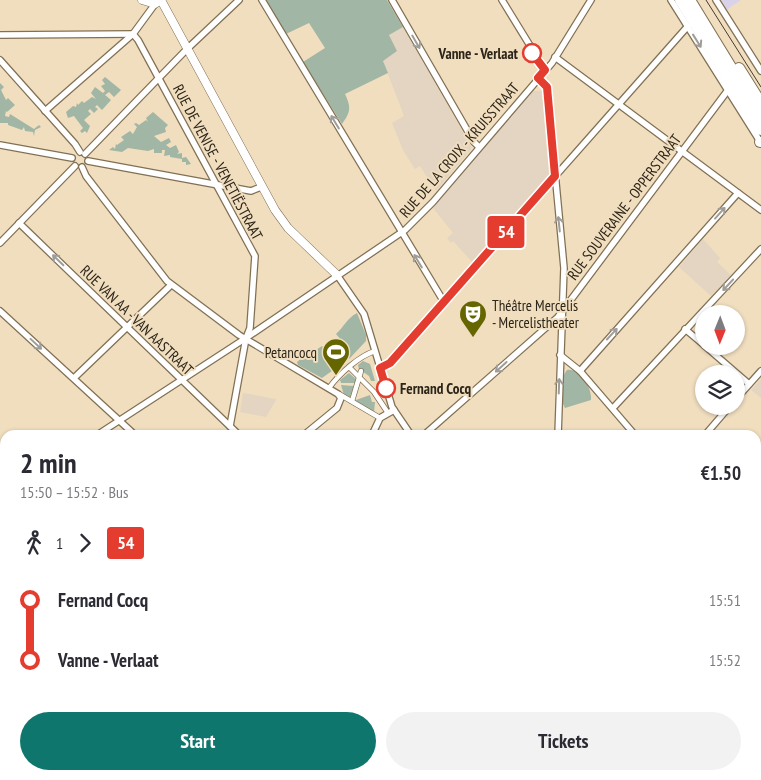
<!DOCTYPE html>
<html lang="en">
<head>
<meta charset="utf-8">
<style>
	:root { --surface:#fff; --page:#f2f2f3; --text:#2b2b33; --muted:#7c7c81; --accent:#0f766e }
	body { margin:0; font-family:"PT Sans Narrow",sans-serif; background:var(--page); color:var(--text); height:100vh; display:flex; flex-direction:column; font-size:19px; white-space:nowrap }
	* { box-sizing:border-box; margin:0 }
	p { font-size:16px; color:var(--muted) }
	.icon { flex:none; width:28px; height:28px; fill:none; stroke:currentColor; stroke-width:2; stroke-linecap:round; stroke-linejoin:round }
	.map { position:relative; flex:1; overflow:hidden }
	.drawer { position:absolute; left:0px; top:430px; width:761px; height:350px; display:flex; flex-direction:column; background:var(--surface); border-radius:15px 15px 0 0; box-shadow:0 1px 4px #0004 }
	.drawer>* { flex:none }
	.badge { padding:0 10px; border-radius:4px; font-size:18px; line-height:32px }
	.needle { width:32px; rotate:181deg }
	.tools { position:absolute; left:695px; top:305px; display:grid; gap:10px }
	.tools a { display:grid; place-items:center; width:50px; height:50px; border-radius:50%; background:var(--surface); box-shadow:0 1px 4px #0004; font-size:25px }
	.map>.badge { position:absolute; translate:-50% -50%; box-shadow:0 0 0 2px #fff }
	.legs { display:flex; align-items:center; gap:8px; height:55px; padding:0 20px; font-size:16px }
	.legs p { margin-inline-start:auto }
	.headline { display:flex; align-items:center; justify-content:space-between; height:85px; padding:0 20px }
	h1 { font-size:28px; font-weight:600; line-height:38px }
	.action { display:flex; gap:10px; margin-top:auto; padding:10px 20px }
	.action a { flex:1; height:58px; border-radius:30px; background:var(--accent); color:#fff; font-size:20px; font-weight:600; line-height:58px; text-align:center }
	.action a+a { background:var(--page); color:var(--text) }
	ul { padding:0 20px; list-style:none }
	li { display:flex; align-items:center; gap:18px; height:60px; font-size:19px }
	li i { display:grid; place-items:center; width:8px; height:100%; margin:0 6px; background:currentColor }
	li i::after { content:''; width:12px; height:12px; margin:-6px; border:4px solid; border-radius:50%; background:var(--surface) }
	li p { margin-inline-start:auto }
	li:first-child i { background:linear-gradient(#0000 50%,currentColor 0) }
	li:last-child i { background:linear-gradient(currentColor 50%,#0000 0) }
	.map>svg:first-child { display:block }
	.commercial { fill:#d9d3e9 }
	.education { fill:#e3d5c2 }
	.green { fill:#a1b6a5 }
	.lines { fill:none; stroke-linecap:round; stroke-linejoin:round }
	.pedestrian-casing { stroke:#817054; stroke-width:6 }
	.minor-casing { stroke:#817054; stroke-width:8 }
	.tertiary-casing { stroke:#817054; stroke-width:9 }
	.secondary-casing { stroke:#817054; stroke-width:11 }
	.trunk-casing { stroke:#817054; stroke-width:12 }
	.pedestrian { stroke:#fff; stroke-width:4.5 }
	.minor { stroke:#fff; stroke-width:5.5 }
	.tertiary { stroke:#fff; stroke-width:8 }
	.secondary { stroke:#fff; stroke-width:9 }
	.trunk { stroke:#fff; stroke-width:10 }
	.tram { stroke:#453c2e; stroke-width:1 }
	.oneway { stroke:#a09d98 }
	.line-1-casing { stroke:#fff; stroke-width:11 }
	.line-1 { stroke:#e43c2e; stroke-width:8 }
	.stop-1-dot { fill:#fff; stroke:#e43c2e; stroke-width:2.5 }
	.labels { text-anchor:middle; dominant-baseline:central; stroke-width:4; stroke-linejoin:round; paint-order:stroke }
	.stop-label { font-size:15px; font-weight:bold; fill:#2c2519; stroke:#f1debf; text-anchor:end }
	.street-label { font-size:15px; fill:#2c2519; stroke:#f1debf }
	.poi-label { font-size:15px; fill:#2c2519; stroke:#f1debf; text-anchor:start }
</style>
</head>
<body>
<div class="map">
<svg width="761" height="780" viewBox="0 0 761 780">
	<rect width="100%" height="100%" fill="#f1debf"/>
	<g class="commercial">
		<polygon points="720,0 741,0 726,10"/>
		<polygon points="756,741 761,743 761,780 741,780 743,775 756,775"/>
		<polygon points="461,775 685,775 687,780 459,780"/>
	</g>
	<g class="education">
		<polygon points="403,27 471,146 471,149 436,191 420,166 415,169 403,150 392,123 404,116 383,61 397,51 389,35"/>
		<polygon points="533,91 542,91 549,175 473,263 453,241 451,243 447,238 453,233 433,208"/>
		<polygon points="703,239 720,258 717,262 731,275 711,296 679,267"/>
		<polygon points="761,379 761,398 751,390"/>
		<polygon points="243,393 276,399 276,400 266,417 240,412"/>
		<polygon points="194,775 239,775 237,780 199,780"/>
	</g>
	<g class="green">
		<path d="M266,0h121l16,27 -14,8 8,16 -14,10 5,12 -43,21c6,13 6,18 -3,30l-39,-62 22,-14 -16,-25 -23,11z"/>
		<polygon points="105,77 121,90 114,97 109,92 105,95 111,100 102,110 97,105 95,107 98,109 94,113 90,109 88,111 91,114 84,120 90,126 87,133 85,131 82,133 80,131 83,128 74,116 68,118 66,112 73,106 76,107 77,103 78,105 82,101 84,103 92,97 96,99 91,93 95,87 103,93 105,91 101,86 105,84 102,80"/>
		<polygon points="0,83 4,87 1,90 6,100 8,98 15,105 7,112 6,111 5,116 9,117 10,114 34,129 39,125 41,127 35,130 34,136 33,132 25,131 24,127 22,130 8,125 8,123 0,123"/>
		<polygon points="153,112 168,125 165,128 166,132 154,136 161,142 169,138 171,142 166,145 170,148 176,145 179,152 177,154 182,153 182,158 186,157 191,164 186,165 186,162 182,162 182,159 170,157 170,155 164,156 165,150 162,150 162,153 154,153 154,149 148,151 128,148 122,152 109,150 113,147 115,149 116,144 117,145 124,140 121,137 130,131 133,134 137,127 134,124 136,123 139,125 146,120 148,122 146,118"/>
		<path d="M357,313l9,22v6l-16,17 -28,20 -24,-13 -1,-3c8,-7 17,-10 25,-16l6,7 4,-3h6l4,-9 -6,-7c8,-7 11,-16 21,-21z"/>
		<polygon points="363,361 370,364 375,381 371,381 369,376 359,369 358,365"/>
		<path d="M567,370c13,-2 25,18 24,30l-26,8c-5,-8 -5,-30 2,-38z"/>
		<polygon points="349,373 357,380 356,383 341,383 340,380"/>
		<polygon points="341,385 354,386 350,398 344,395"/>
		<polygon points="370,395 372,402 375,402 374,413 356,403 356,400"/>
	</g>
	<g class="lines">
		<g class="pedestrian-casing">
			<g id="pedestrian">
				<polyline points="350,368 374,392 388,413"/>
				<path d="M329,388c10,-14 30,-32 46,-37"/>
				<polyline points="339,394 380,418"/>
				<polyline points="352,401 361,371"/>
			</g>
		</g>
		<g class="minor-casing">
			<g id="minor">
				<polyline points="262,0 444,302"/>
				<polyline points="392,0 474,142 479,147"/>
				<polyline points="502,0 545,70"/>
				<polyline points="671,0 761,143"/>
				<polyline points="716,0 761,71"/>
				<polyline points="133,34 138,40 255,256 250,328 246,338 230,426"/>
				<polyline points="0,35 133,34"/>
				<polyline points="555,57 761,210"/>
				<polyline points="0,60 75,144 80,152"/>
				<polyline points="538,78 547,87 564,268 558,435"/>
				<polyline points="45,111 133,34 155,4"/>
				<polyline points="0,145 72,158"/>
				<polyline points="85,154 187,49 239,0"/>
				<polyline points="88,161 251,191 261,187"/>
				<polyline points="82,167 86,176 167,281 239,335 338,394 341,398 337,408 304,435"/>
				<polyline points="19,223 239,435"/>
				<polyline points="0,243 75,166"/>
				<polyline points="337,275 364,314 392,407 411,435"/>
				<polyline points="0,311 135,435"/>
				<polyline points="685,329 704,345"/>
				<polyline points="705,346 749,384"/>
				<polyline points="560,355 580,371 635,435"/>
				<polyline points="380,368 390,363 688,26"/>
				<polyline points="580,371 738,193"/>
				<polyline points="74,378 171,285"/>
				<polyline points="736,399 761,371"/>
				<polyline points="613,408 761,249"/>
				<polyline points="97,435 246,338 405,230 433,202 552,63 591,0"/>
				<polyline points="372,435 380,418 394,410"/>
				<polyline points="424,435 558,317 728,90"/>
				<polyline points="705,435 730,406"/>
				<polyline points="0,468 5,472"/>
				<polyline points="756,493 761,490"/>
				<polyline points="0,499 5,496"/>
				<polyline points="756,630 761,636"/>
				<polyline points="756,727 761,713"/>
				<polyline points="0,768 5,774"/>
				<polyline points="6,775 10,780"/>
				<polyline points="366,775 366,780"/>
				<polyline points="640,775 642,780"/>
				<polyline points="276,780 277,775"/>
				<polyline points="353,780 357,775"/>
				<polyline points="457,780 458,775"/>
				<polyline points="532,780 534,775"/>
				<polyline points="737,780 739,775"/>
			</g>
		</g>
		<g class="tertiary-casing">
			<g id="tertiary">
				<polyline points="142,0 155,4 161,0"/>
				<polyline points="161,0 275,210 288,228 337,275"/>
				<polyline points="0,663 5,662"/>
				<polyline points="498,775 512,780"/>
				<polyline points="55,780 60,775"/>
			</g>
		</g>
		<g class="secondary-casing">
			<g id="secondary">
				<polyline points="0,569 5,576"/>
				<polyline points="155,775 159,780"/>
			</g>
		</g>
		<g class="trunk-casing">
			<g id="trunk">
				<polyline points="680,0 761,130"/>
				<polyline points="690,0 761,116"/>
				<polyline points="739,68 761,103"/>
				<polyline points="760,142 761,142"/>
			</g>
		</g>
		<use href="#pedestrian" class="pedestrian"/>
		<use href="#minor" class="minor"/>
		<use href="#tertiary" class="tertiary"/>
		<use href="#secondary" class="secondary"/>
		<use href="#trunk" class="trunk"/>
		<polyline class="tram" points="706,0 761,87"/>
	</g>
	<defs><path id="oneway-shaft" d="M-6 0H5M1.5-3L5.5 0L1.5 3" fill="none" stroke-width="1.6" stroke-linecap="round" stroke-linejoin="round" transform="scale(1.25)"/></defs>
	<g class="oneway">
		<use href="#oneway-shaft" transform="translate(697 41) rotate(58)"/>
		<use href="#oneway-shaft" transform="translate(416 42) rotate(60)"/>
		<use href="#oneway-shaft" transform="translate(335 122) rotate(-121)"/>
		<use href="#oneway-shaft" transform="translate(720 213) rotate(-48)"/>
		<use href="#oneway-shaft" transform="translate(559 224) rotate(-96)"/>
		<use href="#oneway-shaft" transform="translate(58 260) rotate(-136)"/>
		<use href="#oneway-shaft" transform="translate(418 261) rotate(-121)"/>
		<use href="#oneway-shaft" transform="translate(728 285) rotate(133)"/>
		<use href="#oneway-shaft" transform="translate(612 334) rotate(-47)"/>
		<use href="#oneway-shaft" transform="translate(36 344) rotate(43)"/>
		<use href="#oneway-shaft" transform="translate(501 367) rotate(138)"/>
		<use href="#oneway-shaft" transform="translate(559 386) rotate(-88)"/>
	</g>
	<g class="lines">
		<g class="line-1-casing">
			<polyline id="line-1" points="386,388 380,368 390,363 555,176 547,87 538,78 545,70 532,53"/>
		</g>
		<use href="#line-1" class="line-1"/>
	</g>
	<defs>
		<g id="theatre-pin" transform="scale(1.4375)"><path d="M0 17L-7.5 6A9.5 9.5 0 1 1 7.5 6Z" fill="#660" stroke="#f1debf"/><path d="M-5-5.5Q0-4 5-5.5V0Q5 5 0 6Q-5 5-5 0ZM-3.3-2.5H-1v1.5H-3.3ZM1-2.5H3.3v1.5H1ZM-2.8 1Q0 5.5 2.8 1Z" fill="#fff"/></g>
		<g id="stadium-pin" transform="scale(1.4375)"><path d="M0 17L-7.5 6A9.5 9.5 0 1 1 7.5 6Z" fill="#660" stroke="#f1debf"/><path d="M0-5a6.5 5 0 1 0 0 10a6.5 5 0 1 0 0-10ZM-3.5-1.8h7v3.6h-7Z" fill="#fff"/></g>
	</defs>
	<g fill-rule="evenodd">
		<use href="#theatre-pin" x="473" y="314"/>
		<use href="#stadium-pin" x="336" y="352"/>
	</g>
	<g class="stop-1-dot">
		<circle cx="532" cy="53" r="9"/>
		<circle cx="386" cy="388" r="9"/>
	</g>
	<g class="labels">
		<g class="stop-label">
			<text x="518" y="53">Vanne - Verlaat</text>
			<text x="400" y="388" text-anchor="start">Fernand Cocq</text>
		</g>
		<g class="street-label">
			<text transform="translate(459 150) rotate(-49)">RUE DE LA CROIX - KRUISSTRAAT</text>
			<text transform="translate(218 162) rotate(62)">RUE DE VENISE - VENETIËSTRAAT</text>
			<text transform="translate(624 207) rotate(-53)">RUE SOUVERAINE - OPPERSTRAAT</text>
			<text transform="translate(137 320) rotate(44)">RUE VAN AA - VAN AASTRAAT</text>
		</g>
		<g class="poi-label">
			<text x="492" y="305">Théâtre Mercelis<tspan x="492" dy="17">- Mercelistheater</tspan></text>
			<text x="317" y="352" text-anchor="end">Petancocq</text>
		</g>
	</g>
</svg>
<div class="tools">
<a><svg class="needle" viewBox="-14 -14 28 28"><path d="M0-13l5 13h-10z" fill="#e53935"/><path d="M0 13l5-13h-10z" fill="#7c7c81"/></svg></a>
<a><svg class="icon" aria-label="layers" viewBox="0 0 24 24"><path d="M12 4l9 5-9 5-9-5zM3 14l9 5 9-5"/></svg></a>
</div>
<b class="badge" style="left:506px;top:232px;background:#e43c2e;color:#fff">54</b>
<section class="drawer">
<div class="headline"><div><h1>2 min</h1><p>15:50 – 15:52 · Bus</p></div><b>€1.50</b></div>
<div class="legs"><svg class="icon" aria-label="walk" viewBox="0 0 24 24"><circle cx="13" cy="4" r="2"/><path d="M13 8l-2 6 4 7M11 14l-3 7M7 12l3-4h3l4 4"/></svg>1<svg class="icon" aria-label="forward" viewBox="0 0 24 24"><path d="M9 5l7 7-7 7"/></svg><b class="badge" style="background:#e43c2e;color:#fff">54</b></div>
<ul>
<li><i style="color:#e43c2e"></i><b>Fernand Cocq</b><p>15:51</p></li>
<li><i style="color:#e43c2e"></i><b>Vanne - Verlaat</b><p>15:52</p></li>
</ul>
<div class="action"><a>Start</a><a>Tickets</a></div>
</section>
</div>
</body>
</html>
